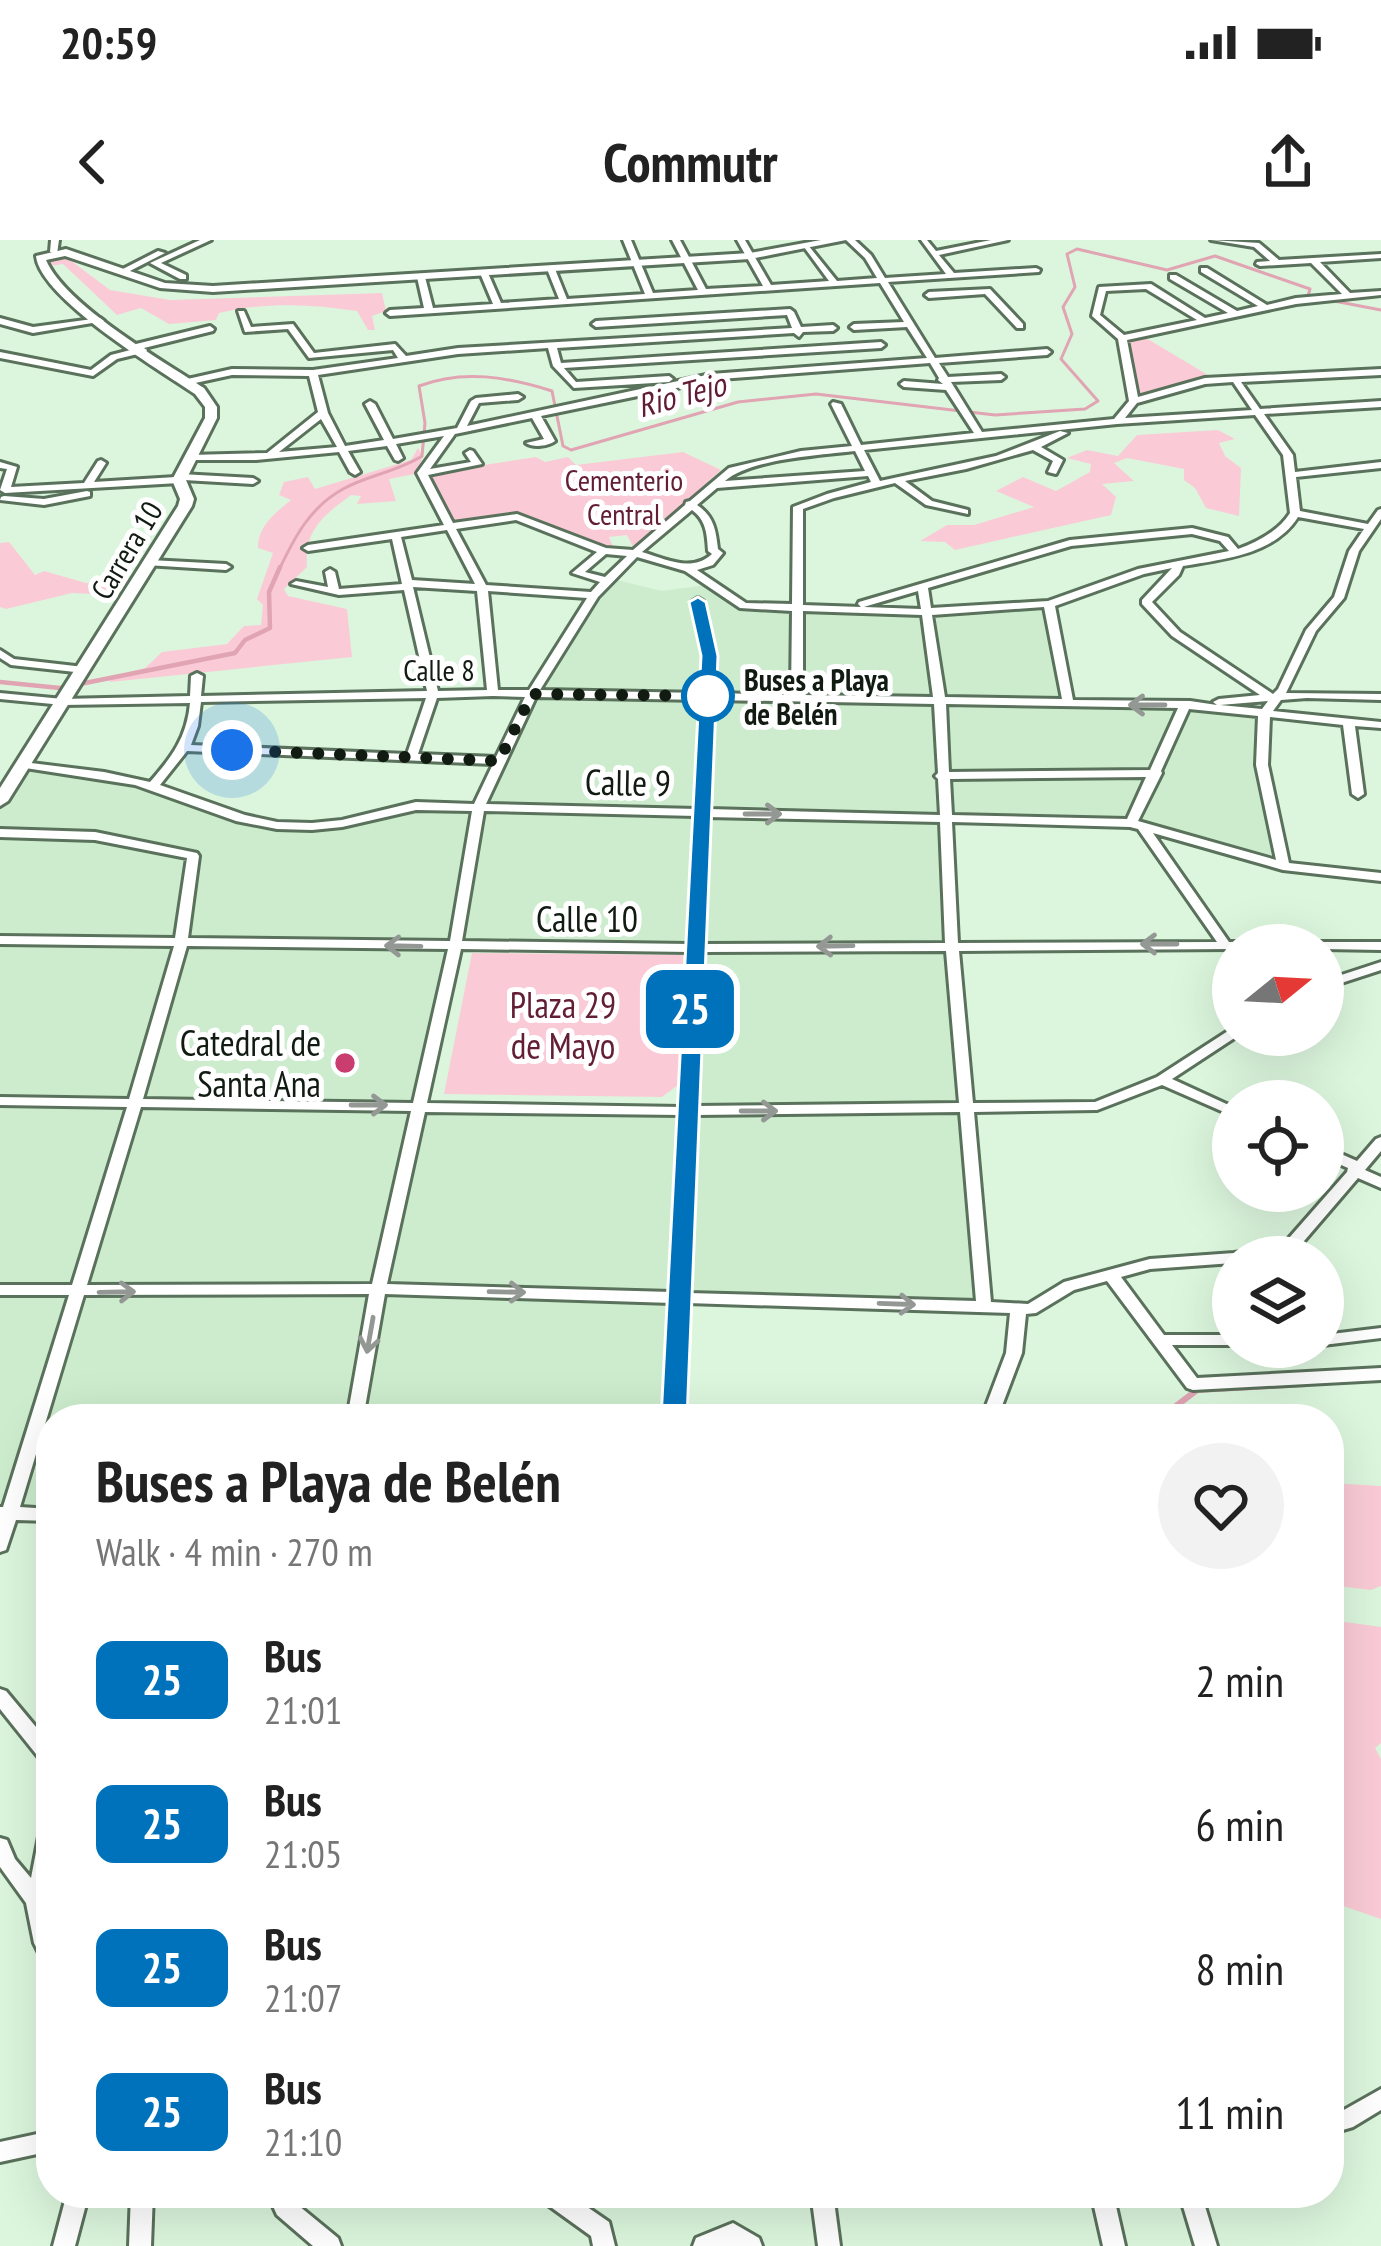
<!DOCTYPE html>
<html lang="en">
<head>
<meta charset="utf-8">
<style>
	:root { --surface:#fff; --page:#f2f2f2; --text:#222; --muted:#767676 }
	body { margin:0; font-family:"PT Sans Narrow",sans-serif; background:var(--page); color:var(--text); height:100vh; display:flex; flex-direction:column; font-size:45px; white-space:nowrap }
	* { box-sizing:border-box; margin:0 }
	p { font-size:39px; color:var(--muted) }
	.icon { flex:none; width:66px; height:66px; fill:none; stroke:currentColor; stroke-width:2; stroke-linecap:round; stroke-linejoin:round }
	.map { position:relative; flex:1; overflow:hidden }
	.details { position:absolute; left:36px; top:1164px; width:1308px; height:804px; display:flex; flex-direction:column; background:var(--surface); border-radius:48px; box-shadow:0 12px 48px #0002 }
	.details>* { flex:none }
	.badge { padding:0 24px; border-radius:18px; font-size:42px; line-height:78px }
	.needle { width:78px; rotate:72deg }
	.buttons { position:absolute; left:1212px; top:684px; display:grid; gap:24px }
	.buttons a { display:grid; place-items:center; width:132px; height:132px; border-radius:50%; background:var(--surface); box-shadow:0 12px 48px #0002; font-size:60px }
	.you { position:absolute; width:60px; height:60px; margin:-30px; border:9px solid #fff; border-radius:50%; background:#1a73e8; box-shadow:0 0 0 18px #1a73e833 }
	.map>.badge { position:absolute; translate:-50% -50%; box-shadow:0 0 0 6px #fff }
	.round { display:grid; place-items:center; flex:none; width:126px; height:126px; border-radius:63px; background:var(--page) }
	.head { display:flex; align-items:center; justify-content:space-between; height:204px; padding:0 60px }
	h1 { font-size:57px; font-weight:700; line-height:90px }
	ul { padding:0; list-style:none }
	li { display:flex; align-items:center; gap:36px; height:144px; padding:0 60px }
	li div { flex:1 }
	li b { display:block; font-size:45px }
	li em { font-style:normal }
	li .badge { min-width:132px; font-weight:700; text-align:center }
	.status { display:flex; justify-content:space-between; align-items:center; height:84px; padding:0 60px; background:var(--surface); direction:ltr }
	.status svg { height:33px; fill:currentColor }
	header { display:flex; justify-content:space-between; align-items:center; height:156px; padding:0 60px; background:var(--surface); font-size:54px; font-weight:700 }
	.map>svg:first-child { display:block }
	.built { fill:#cceccd; fill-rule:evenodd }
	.green { fill:#facbd6 }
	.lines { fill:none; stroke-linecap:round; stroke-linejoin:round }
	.stream-far2 { stroke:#e0a4b3; stroke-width:3 }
	.stream-far1 { stroke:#e0a4b3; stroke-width:4.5 }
	.stream { stroke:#e0a4b3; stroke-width:6 }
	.street-casing { stroke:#5a715b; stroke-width:6 }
	.secondary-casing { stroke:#5a715b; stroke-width:6 }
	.street { fill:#fff; fill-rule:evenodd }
	.secondary { fill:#fff; fill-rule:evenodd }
	.oneway { stroke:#949894 }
	.line { fill:#0072bc; stroke:#fff; stroke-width:3 }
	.walk { stroke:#111b12; stroke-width:12; stroke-dasharray:0 21.6 }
	.stop-dot { fill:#fff; stroke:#0072bc; stroke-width:6 }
	.poi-dot { fill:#c93d6f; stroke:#fff; stroke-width:4.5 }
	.labels { text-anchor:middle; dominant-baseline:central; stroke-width:10; stroke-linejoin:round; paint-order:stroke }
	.far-park-label { font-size:30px; fill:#631d35; stroke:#fff }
	.far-street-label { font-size:30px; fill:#111b12; stroke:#fff }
	.far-stop-label { font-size:30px; font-weight:bold; fill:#111b12; stroke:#fff; text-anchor:start }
	.far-water-label { font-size:33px; font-style:italic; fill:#611b34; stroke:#fff }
	.street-label { font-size:36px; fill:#111b12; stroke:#fff }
	.park-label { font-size:36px; fill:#631d35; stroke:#fff }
	.poi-label { font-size:36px; fill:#111b12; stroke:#fff; text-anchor:end }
</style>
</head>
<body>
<div class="status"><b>20:59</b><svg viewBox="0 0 49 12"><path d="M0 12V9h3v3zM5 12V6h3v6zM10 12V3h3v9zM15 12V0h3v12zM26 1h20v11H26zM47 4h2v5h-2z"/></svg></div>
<header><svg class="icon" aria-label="back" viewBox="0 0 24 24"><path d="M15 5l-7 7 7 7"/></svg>Commutr<svg class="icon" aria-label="share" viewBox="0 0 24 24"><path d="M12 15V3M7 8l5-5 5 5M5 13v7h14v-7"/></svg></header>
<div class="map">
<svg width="1381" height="2006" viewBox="0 0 1381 2006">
	<rect width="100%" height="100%" fill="#dcf6dd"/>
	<path class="built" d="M609,338l53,13 45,-6 35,23h304l20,95 195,9 20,153 -152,-45 -190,-6 43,495 -294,-5 -13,115h-624v93l-51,-2v-706l24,-37 77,8 186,53 82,-11 29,-10 77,4 30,-68zM450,710l236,1 4,158 -266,-8z"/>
	<g class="green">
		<path d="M62,14l48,36 60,10 212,-7 4,18 -14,5 3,14h-7l-11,-19c-47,-7 -91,-9 -138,2l-3,7 -47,4 -28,-16 -24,7 -54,-51 -14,2v-7z"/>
		<polygon points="1141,95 1208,135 1140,155 1130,102"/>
		<polygon points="1218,190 1235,199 1219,203 1225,216 1241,228 1239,276 1206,268 1195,248 1184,240 1184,229 1127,218 1114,223 1134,241 1102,244 1116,257 1111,275 955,310 945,302 920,301 947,285 974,285 1034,267 996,251 1023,237 1056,251 1090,232 1091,224 1067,218 1087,210 1118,216 1137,195"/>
		<path d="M418,208l5,9 -8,17 -26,5 7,22 -39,3 4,-8 -10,-1c-28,21 -47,35 -44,72l-23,22 4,7 59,13 5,48 -242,25 -1,-5 36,-9 17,-16 65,-8 17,-18 17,-1 2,-20 -6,-6 16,-46 -15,-5c0,-22 17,-35 33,-48l-12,-5 5,-13 24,-5 7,12 96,-29z"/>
		<polygon points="683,212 721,230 638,307 633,307 627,295 609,297 614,309 608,310 512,272 452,282 426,234 536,217 545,222 568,217 576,225"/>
		<polygon points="9,302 35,335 44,331 86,343 130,340 115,355 72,353 6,369 0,367 0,303"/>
		<polygon points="472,713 683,715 682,842 662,857 444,854"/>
		<polygon points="1329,1243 1381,1246 1381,1346 1371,1350 1338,1346 1335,1323 1329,1321"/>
		<polygon points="1345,1382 1381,1387 1381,1503 1375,1508 1381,1519 1381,1679 1329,1661 1329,1389"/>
	</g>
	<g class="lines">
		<path class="stream-far2" d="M279,330c15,-32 31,-63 64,-81 25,-14 54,-17 79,-33l3,-33 -6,-37c44,-17 89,-9 133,5l11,55 8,4 167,-48 78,-8 179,21 90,-6 13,-8 -37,-42 11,-25 -9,-27 12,-20 -8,-33 10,-5 90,21 48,-14 95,33 -2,7 73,14"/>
		<polyline class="stream-far1" points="0,442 60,448 235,413 245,400 270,388 269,352 280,327"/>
		<polyline class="stream" points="1159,1179 1197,1150 1307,1144"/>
		<g class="street-casing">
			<g id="street">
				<polygon points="51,0 59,0 57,14 50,12"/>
				<polygon points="200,0 211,0 161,23 186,35 186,39 180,39 150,23"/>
				<path d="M623,0h8l22,53 45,-3 -26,-50h8l26,49 57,-3 -26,-46h8l26,45 58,-4 -25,-34 4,-2 29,36 40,-3 -12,-20 -19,-18h9l16,15 14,23 61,-4 -25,-34h6l9,11 55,-11h17l-69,15 15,18 82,-5 4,2 -1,2 -151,10 47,76 112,-9 4,3 -4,3 -108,8 9,14 53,-3 4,3 -4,3 -50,2 31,50 132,-13 15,-18 -11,-62 -26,-23 7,-29 52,-3 54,34 23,-5 -58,-34v-4h6l61,36 21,-5 -57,-34v-4h6l60,37 29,-7 46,-4 -31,-31 -51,3 -4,-2 1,-2 13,-1 -16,-14 -43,-7 48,3 20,17 102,-6v4l-61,4 30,31 31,-2v4l-85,9 -169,36 11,57 67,-19 176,-9v6l-140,7 19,27 121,-8v6l-117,7 29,41 2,17 86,-10v6l-85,9 4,34 68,13 10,-14 3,-1v10l-22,32 -15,47 -28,33 -30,62 95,1v6l-74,-2 -26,2 -8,11 108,11v6l-26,-2 9,68 -6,4 -6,-4 -9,-69 -73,-8 -2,48 21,98 92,10v8l-98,-11 -130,-37 76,109h152v8l-58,-1v-4h-90v4l-274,2 14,152 122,-1 62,-25 71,-46 5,-1v5h6l-67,44 61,28v9l-71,-31 -65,25 -123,2 17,190 37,2 36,-22 86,-23 84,-6 48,-7 65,-74 1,-4 -25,-11v-11l34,15 19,-22 5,-2v14l-16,19 16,7v11l-23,-10 -66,77 -13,2h-46v6l-83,6 -29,8 43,58h69v10h-61l25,33 184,-10v12l-188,10 -6,-2 -80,-107 -33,9 -38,23 -10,1 -4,39 -25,66h-16l25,-66 4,-40 -323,-10 -5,116h-16l6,-116 -287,-9 -22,125h-16l22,-125 -285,1 -64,212 31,2v12l-35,-1 -10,30 -6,2v-45h3l66,-212h-69v-10h72l55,-178 -127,-2v-8l129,2 45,-153 -174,-2v-8l175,2 12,-80 -92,-18 -95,-3v-8l95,3 102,21 2,3 -11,82 262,3 22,-130 -56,-1 -74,17 -30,3 -35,-1 -41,-8 -101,-36 -116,-18 -2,-2 6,-3 81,10 46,10c22,-25 37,-45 40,-79l-127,2 -63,-6v-6l63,6 127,-3 1,-20 6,-3 6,3 -2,20 226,-5 -23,-101 -65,5 -48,-11 5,-3 32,6 -3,-15 5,-3 5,3 4,17 63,-5 -10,-45 -84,12 -5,-3 5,-3 136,-20 -27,-52 27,-37 -48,8 7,14 -5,3 -3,-1 -8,-14 -39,5 12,21 -5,3 -5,-3 -11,-20 -83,8h-69v-4l3,-1 77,-2 51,-41 -9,-36 -77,-1 -46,10 -3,-1v-4l49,-11 81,1 85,-12 -5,-8 -84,8 -21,-29 -43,3 -7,-21h6l7,16 42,-3 21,29 81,-9 11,12 52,-8 334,-20 -5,-13 -191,12 -4,-3 4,-3 194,-12 4,3 7,15 32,-2 4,3 -4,3 -30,1 -4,5 -5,-4 -237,15 4,15 320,-21 4,3 -4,3 -317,20 12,14 93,-6 4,3 -4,3 -95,6 -21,-22 -5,-18 -90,6 -140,21 10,38 17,33 39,-6 -19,-36 5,-3 5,3 18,35 64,-11 14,-27 5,-3 42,-4 5,3 -5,3 -39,3 -12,23 244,-52 216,-16 -20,-31 -53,3 -4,-3 4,-3 50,-2 -24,-39 -490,33 -4,-3 4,-3 34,-2 -7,-31 4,-2 4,2 8,31 60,-4 -13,-31 4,-2 4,2 13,30 58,-4 -12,-30 4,-2 4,2 12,30 78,-5zM1146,49l51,31 -73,15 -24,-20 6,-24zM930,123l9,15 -1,2 5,4 -39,-3 -4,3 4,3 42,3 28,43 -113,12 -20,-41 -8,-2 -2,2 21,42 -51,5 -72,17 -39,33 -4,1 -1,3 -52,45 -27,-2 -89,-34 -64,9 -25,-48 54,-11 -9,-13 -3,-1 -5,3 6,9 -41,7 25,-35 77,-16 12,21 -18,4c7,5 23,3 29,-2l-14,-25 179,-37zM1233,142l19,28 -127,8 12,-15 68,-19zM1255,175l28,40 7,58c-11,18 -33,29 -52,36l-10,-12 -36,-9 -122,12 -211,62 -1,2 3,3 -58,-2v-96l31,-11 61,-15 31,22 42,9v-4l-36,-9 -27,-20 61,-12 67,-19 20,11 -5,11 8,2 7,-14 -22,-13 27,-14 -8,-2 -64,25 -116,25 -16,-31 253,-26zM321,179l16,28 -58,5zM855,211l10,20 -140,10c25,-22 95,-26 130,-30zM868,236l3,6 -44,12 -34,13 -1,97 -46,-1 -49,-33 16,-5 10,-12 -5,-4c-2,-18 -4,-33 -21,-44l20,-17zM692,270c14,10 15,24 16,41l4,3c-21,19 -46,5 -70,-2zM1298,277l66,12 -15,22 -15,46 -28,33 -28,59 -5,5 -93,-62 -28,-30 27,-27 4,-9c40,-7 91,-11 115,-49zM516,280l81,32 -25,21 28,9 -9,10 -105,-7 -30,-56zM447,290l28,54 -63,-4 -11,-43zM1192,294l28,7 9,10 -91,18 -90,32 -117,7 -3,-20 143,-42zM606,314l21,2 -22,21 -20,-5zM637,317l48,14 55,37 52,3 -1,84 -77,-2 1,-37 -12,-55 -5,-3 -5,3 12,55 -2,37 -163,-3 58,-93zM1172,328l-30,32v4l30,32 88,59 -41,4 -6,3 4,3 -27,-4 -117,-1 -18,-94 89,-32zM413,347l64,4 10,99 -49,1zM488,351l99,7 -58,92h-31zM918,351l3,18 -57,-2 3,-1zM1044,367l18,92 -117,-2 -13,-82zM803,371l119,4 11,82 -130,-2zM493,456l32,1 -29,60 -78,-3 19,-56zM536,457l166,3 -5,109 -211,-5zM426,458l-19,56 -216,-9 7,-19 3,-24zM714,460l220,4 4,69 -3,3 3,3 2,36 -231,-6zM1268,461l-6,8 -42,-4zM946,464l232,4 -28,62 -201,2zM1189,469l69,7 -2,49 20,95 -138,-39 24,-48 -1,-2zM187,511l306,13 -19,40 -58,-2 -74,18 -30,3 -35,-1 -32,-7 -85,-30zM1146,537l-19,42 -175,-4 -2,-36zM484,571l212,5 -6,128 -228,-3zM708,577l232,5 5,121 -242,1zM952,582l178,5 8,2 79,113 -259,1zM187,706l261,3 -35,154 -270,-4zM461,709l229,3 -8,155 -255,-4zM946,711l13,152 -263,3 7,-154zM141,867l270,4 -39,173 -285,1zM425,872l256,3 -9,177 -285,-8zM960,872l16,189 -288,-8 7,-178z"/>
				<polygon points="158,11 165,13 124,34 117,32"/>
				<polygon points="990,49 1023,84 1023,88 1017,88 985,54 929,58 925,55 929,52"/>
				<polygon points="0,78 33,87 100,78 104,81 33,93 0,84"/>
				<polygon points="210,86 214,89 213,91 144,108 147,110 146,112 117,119 93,136 0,118 0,112 91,130 111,115 138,108 135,106 136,104"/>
				<polygon points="101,220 106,223 94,242 176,237 181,234 253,238 258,241 253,244 184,240 179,243 5,253 0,250 7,229 0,228 0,222 17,227 11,247 84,243 98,221"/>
				<polygon points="87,251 90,252 90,256 44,265 0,260 1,257 4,256 44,259"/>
				<polygon points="150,320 226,324 231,327 226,330 146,325 145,323"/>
				<polygon points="0,410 14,419 84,427 89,430 84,433 11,425 0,418"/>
				<polygon points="1381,722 1381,730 1323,749 1323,741"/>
				<polygon points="1381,1088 1381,1098 1323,1105 1323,1095"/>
				<polygon points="0,1449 6,1451 51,1505 51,1527 44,1524 0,1469"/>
				<polygon points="51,1578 51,1634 45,1661 51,1685 51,1726 44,1723 34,1703 26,1663 0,1627 0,1598 7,1600 15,1619 31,1638 41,1586 44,1580"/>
				<polygon points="1381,1849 1381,1870 1353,1887 1329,1894 1329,1874 1342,1871"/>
				<polygon points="51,1891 51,1911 0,1922 0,1902"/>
				<polygon points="67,1953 89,1953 75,2006 53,2006"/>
				<polygon points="131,1953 153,1953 151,2006 129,2006"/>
				<polygon points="267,1953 289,1953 293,1961 338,1998 341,2006 313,2006 277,1975"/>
				<polygon points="538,1953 567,1953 609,1982 615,2006 593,2006 591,1996 541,1960"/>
				<polygon points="811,1953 833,1953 840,2006 818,2006"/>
				<polygon points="1091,1953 1113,1953 1125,2006 1103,2006"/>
				<polygon points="1179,1953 1201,1953 1217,2006 1195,2006"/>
				<polygon points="733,1983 759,1998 762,2006 693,2006 696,1998"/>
			</g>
		</g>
		<g class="secondary-casing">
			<path id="secondary" d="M821,0h25l-96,19 -537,33 -53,-4 -95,-32 -19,4c19,45 117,101 158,128l13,19v11l-31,62 8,19 -2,7 -184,295 -8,5v-18l178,-282 2,-7 -8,-19 33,-62v-11l-10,-13c-37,-25 -155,-96 -159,-138l30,-7 99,34 48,3 537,-33z"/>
		</g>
		<use href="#street" class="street"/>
		<use href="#secondary" class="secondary"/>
	</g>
	<defs><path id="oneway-shaft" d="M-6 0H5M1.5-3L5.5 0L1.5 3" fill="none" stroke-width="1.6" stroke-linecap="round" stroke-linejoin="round" transform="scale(3)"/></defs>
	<g class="oneway">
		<use href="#oneway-shaft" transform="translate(1147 465) rotate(-180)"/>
		<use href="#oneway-shaft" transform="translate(763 574)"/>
		<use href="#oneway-shaft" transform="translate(1159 704) rotate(180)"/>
		<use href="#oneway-shaft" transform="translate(403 706) rotate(-179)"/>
		<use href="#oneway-shaft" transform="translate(835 706) rotate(179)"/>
		<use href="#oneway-shaft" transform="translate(369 865)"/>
		<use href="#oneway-shaft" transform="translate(759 871)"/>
		<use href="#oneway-shaft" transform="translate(117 1052) rotate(-1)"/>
		<use href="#oneway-shaft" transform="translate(507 1052) rotate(1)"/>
		<use href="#oneway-shaft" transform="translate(897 1064) rotate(2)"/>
		<use href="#oneway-shaft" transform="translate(370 1095) rotate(100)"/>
	</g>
	<polygon class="line" points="698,357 706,362 718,416 687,1179 674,1188 661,1179 701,416 689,362"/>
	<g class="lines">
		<polyline class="walk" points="232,510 499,521 532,454 708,456"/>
	</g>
	<circle class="stop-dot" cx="708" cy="456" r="24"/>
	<circle class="poi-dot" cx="345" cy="823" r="12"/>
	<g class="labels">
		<g class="far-park-label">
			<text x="624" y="239">Cementerio<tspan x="624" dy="34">Central</tspan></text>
		</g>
		<g class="far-street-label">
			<text transform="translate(126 310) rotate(-59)">Carrera 10</text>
			<text x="439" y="429">Calle 8</text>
		</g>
		<g class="far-stop-label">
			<text x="744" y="439">Buses a Playa<tspan x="744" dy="34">de Belén</tspan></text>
		</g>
		<g class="far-water-label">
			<text transform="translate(681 154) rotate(-15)">Rio Tejo</text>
		</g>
		<g class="street-label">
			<text transform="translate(628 542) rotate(1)">Calle 9</text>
			<text x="587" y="678">Calle 10</text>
		</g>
		<g class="park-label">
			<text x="563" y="764">Plaza 29<tspan x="563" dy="41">de Mayo</tspan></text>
		</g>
		<g class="poi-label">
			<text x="321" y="802">Catedral de<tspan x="321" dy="41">Santa Ana</tspan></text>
		</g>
	</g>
</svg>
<div class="buttons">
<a><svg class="needle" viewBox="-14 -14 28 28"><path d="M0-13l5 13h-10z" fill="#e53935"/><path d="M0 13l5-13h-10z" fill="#767676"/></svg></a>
<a><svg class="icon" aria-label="locate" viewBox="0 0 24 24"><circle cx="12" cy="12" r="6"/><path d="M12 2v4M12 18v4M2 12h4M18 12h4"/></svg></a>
<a><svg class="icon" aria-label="layers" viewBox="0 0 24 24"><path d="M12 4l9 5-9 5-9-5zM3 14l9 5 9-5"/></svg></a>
</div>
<div class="you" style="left:232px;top:510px"></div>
<b class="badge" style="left:690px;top:769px;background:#0072bc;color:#fff">25</b>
<section class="details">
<div class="head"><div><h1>Buses a Playa de Belén</h1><p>Walk · 4 min · 270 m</p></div><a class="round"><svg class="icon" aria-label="heart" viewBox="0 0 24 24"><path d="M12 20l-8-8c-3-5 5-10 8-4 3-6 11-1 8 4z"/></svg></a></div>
<ul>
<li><span class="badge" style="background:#0072bc;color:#fff">25</span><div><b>Bus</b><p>21:01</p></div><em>2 min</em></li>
<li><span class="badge" style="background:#0072bc;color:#fff">25</span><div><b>Bus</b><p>21:05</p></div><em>6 min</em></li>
<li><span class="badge" style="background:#0072bc;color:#fff">25</span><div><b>Bus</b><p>21:07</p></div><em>8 min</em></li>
<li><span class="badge" style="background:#0072bc;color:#fff">25</span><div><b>Bus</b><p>21:10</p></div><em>11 min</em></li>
</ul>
</section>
</div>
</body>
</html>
